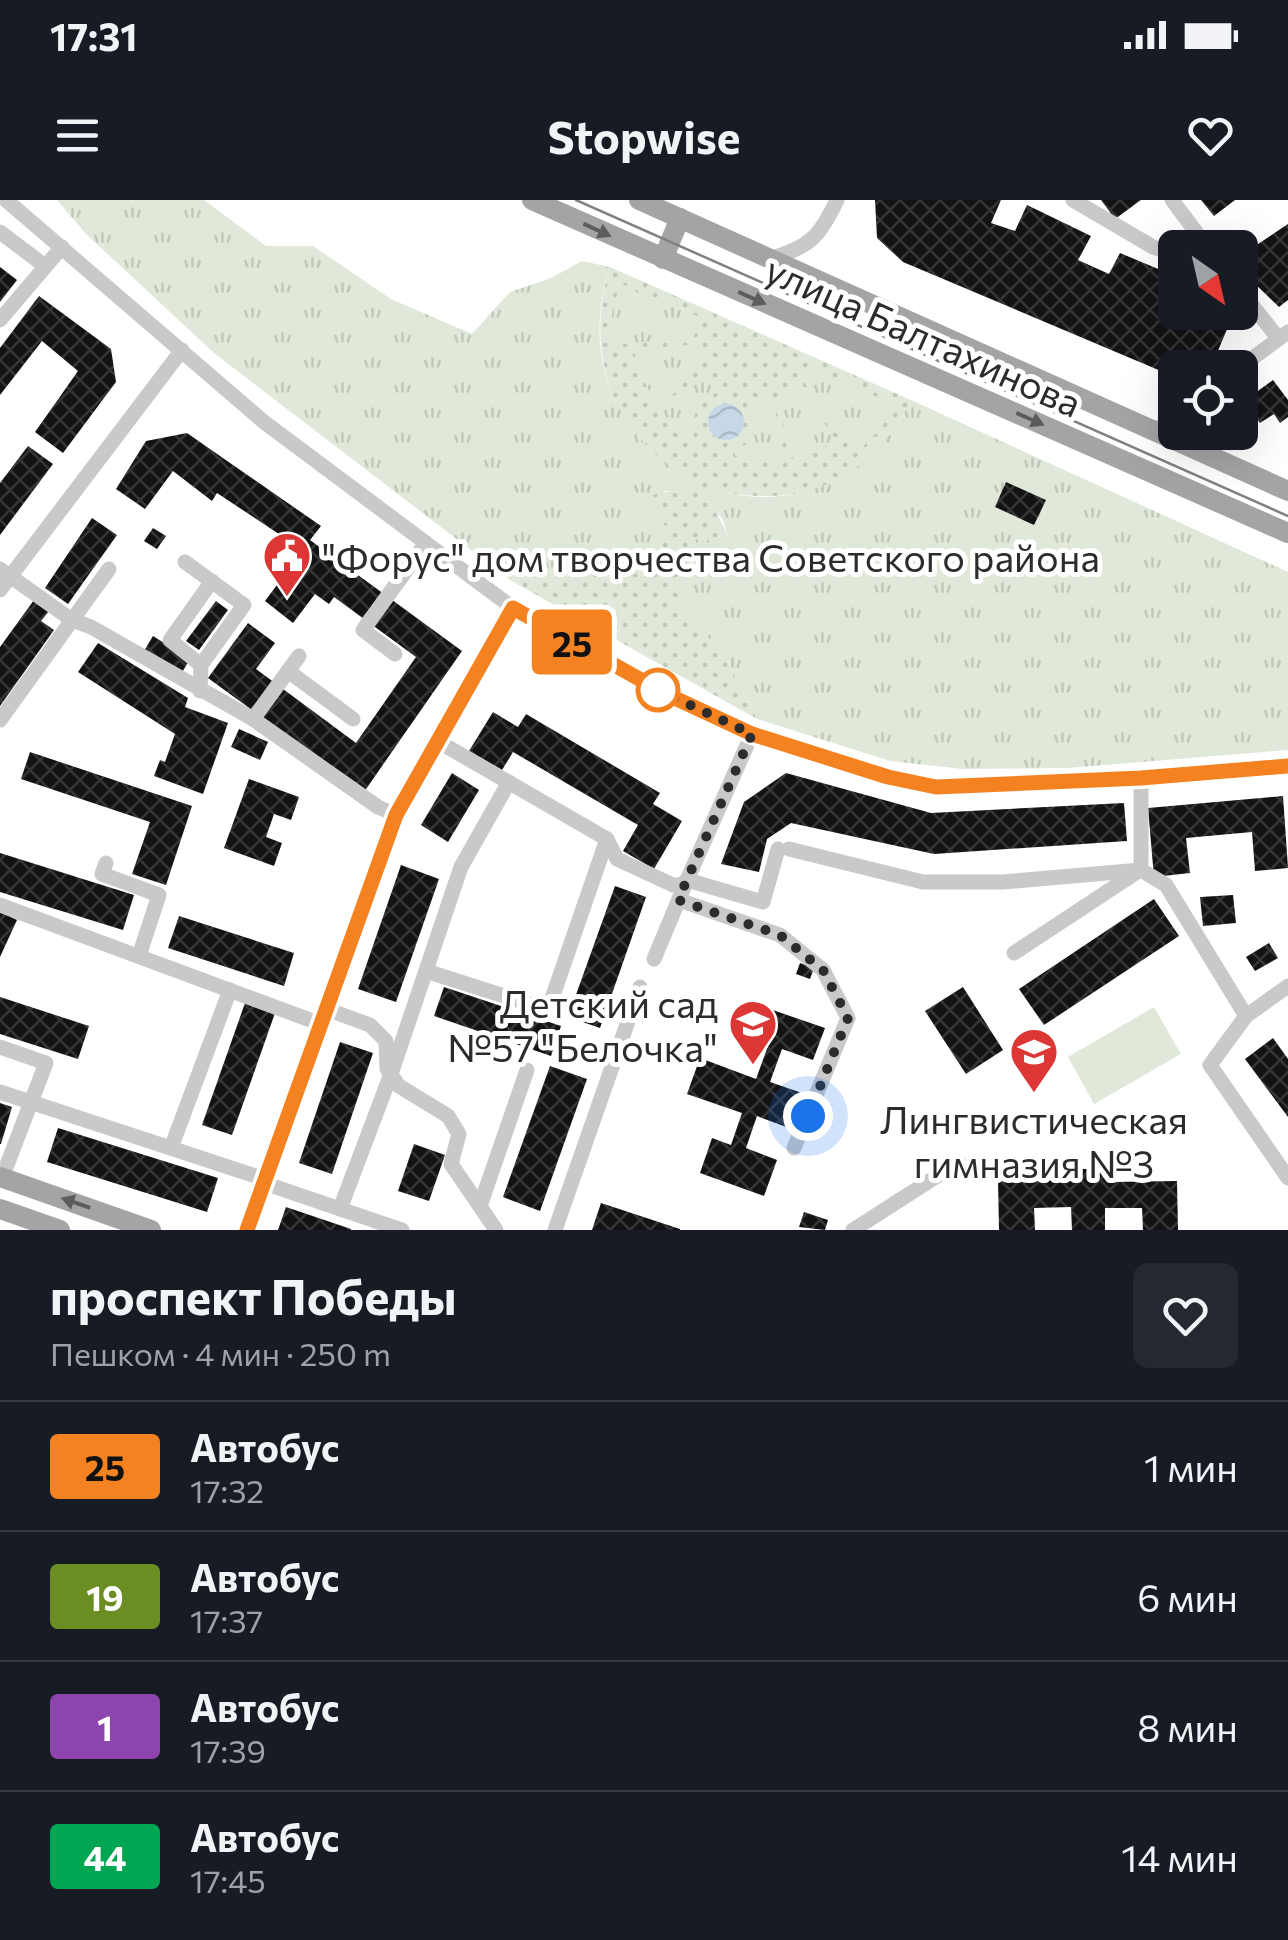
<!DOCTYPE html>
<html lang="ru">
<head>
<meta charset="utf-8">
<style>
	:root { --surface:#171b24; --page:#242831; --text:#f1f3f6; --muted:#9ea1a6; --line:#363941 }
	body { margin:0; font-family:Commissioner,sans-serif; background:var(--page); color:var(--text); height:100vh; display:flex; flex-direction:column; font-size:38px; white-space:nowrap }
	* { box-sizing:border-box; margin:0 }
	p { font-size:32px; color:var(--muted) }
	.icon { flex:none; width:55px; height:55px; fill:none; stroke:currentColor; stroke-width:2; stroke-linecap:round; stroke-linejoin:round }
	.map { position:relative; height:1030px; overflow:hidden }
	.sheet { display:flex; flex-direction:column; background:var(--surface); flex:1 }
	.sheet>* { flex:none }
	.badge { padding:0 20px; border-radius:8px; font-size:35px; line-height:65px }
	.needle { width:65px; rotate:146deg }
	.buttons { position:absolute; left:1158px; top:30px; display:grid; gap:20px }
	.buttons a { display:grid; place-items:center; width:100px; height:100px; border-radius:15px; background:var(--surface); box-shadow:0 10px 40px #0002; font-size:50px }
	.you { position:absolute; width:50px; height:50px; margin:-25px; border:8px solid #fff; border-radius:50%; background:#1a73e8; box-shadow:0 0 0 15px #1a73e833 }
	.map>.badge { position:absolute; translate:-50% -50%; box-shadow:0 0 0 5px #fff }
	.round { display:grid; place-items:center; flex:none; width:105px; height:105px; border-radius:15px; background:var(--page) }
	.summary { display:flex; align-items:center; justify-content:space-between; height:170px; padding:0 50px }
	h1 { font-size:48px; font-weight:700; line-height:75px }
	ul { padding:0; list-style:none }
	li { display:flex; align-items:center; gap:30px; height:130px; padding:0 50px; border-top:2px solid var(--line) }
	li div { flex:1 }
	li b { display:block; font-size:38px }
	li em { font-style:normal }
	li .badge { min-width:110px; font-weight:700; text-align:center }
	.status { display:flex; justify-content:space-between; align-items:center; height:70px; padding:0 50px; background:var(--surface); direction:ltr }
	.status svg { height:28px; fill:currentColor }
	header { display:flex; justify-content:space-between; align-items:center; height:130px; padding:0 50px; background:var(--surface); font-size:45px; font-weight:700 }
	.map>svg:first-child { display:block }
	.grass { fill:url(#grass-dots) }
	.park { fill:url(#park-tufts) }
	.pitch { fill:#e0e9d9 }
	.water { fill:url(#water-waves) }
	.building { fill:url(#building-cross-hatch) }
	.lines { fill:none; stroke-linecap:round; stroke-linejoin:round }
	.minor { stroke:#c9c9c9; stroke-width:15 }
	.major { stroke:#a4a4a4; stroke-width:20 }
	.tram { stroke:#818181; stroke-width:2.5 }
	.oneway { fill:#5c5c5c }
	.line-casing { stroke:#fff; stroke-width:22 }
	.line { stroke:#f58220; stroke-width:15 }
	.walk { stroke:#2c2c2c; stroke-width:10; stroke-dasharray:0 18 }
	.stop-dot { fill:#fff; stroke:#f58220; stroke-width:5 }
	.labels { text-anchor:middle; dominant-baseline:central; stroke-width:10; stroke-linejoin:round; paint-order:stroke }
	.street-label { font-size:38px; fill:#2c2c2c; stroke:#fff }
	.poi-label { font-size:38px; fill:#2c2c2c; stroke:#fff; text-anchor:start }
</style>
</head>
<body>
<div class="status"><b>17:31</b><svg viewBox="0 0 49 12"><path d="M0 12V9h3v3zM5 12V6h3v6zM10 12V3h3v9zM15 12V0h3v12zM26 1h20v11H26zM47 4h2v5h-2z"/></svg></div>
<header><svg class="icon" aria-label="menu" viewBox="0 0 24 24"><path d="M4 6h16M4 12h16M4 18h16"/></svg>Stopwise<svg class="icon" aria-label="heart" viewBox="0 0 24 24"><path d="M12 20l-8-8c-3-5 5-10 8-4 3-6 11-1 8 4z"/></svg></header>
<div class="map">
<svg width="1288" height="1030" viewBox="0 0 1288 1030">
	<defs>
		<pattern id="grass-dots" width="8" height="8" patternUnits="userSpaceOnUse" patternTransform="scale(2.5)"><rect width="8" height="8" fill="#e0e9d9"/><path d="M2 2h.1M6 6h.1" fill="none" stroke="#c0c8ba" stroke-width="1.8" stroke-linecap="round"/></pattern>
		<pattern id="park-tufts" width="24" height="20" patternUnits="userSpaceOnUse" patternTransform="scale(2.5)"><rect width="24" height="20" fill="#e0e9d9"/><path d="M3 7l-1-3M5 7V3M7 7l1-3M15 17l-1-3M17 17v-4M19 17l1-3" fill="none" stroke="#c0c8ba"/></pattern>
		<pattern id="water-waves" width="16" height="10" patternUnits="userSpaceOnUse" patternTransform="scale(2.5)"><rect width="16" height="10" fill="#c6d8e8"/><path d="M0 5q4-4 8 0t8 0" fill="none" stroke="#aabac7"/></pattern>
		<pattern id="building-cross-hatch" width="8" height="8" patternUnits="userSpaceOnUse" patternTransform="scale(2.5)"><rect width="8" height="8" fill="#131313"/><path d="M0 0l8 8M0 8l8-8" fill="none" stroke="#363636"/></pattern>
	</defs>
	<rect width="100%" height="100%" fill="#fff"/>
	<path class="grass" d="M610,67l301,133c-41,87 -108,107 -197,91l1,19 13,25 -27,7 -5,-2 -21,46 53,76 29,57 -247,-139 74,-6 39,4 40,-54 -14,-28 8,-4h19l16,-10c-15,-11 -31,-20 -44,-33 -48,-49 -58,-118 -38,-182z"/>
	<g class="park">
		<path d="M57,0h147l62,46h47l78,53 81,35 38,-42 41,-14 31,-17 28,6c-29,89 3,166 82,214l-6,15 -20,-5 -16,5 13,28 5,3 -24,44 -21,7 -39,-4 -74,6 -296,-227 -128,-119z"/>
		<polygon points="620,83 697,116 695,137 611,145 612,114"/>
		<polygon points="696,144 703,164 654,200 639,172 634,151"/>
		<polygon points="817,170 895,205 880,230 855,254 805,184"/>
		<path d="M707,171l16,17c-27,19 -30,16 -29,50l-20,-12 -16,-18z"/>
		<polygon points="800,188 836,240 817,252 788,260 780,198"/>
		<path d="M751,199h23l7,62 -25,1 -22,-7c31,-28 19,-20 17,-56z"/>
		<path d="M911,200l377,172v178l-220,18 -105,1 -73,-8 -133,-42 -29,-57 -45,-56 -8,-20 21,-47 5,3 27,-7 -6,-17 -14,-13 6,-15c83,23 161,-12 197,-90z"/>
	</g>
	<polygon class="pitch" points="1154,807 1181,854 1094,904 1068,857"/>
	<circle class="water" cx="726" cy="222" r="18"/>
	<g class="building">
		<polygon points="875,0 1001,0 991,23 1015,31 1027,5 1091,36 1078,60 1109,74 1120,53 1175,76 1175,112 1231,112 1233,115 1217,153 1195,168 1175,168 1175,177 903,62 877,38"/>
		<polygon points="1101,0 1141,0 1115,19"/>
		<polygon points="1201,0 1235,0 1214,16"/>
		<polygon points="1288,24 1288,100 1279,107 1247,76 1240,67 1240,56"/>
		<polygon points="0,67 17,80 0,102"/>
		<polygon points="39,96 111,149 116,182 63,253 35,232 78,171 42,141 0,195 0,148"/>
		<polygon points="1273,180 1288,200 1288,217 1280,223 1274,214 1260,223 1244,201"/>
		<polygon points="187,233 321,326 310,340 462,451 364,592 208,478 248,423 275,443 256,469 356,543 416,457 334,397 329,404 315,394 293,423 265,401 303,350 217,293 212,301 173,271 145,309 116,289 146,241"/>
		<polygon points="28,246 53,264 0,335 0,283"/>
		<polygon points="1006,282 1046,300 1034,325 995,307"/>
		<polygon points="92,318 117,335 68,404 45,388"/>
		<polygon points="153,328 166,336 157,349 144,341"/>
		<polygon points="34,400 49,411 41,421 54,430 0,506 0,447"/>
		<polygon points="216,401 228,410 199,450 186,441"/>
		<polygon points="153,436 190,459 181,474 144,451"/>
		<polygon points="98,443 188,498 185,507 228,523 203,594 154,576 160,560 165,562 175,534 78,472"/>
		<polygon points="493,512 518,527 526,514 660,593 653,604 682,621 654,669 623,651 638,625 513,552 502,570 469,551"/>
		<polygon points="239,529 268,542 260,560 231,547"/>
		<polygon points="30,552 192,606 166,685 132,674 150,622 21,579"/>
		<polygon points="452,573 479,590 448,642 421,625"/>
		<polygon points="786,573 931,613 1124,603 1127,641 934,654 791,623 767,639 759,672 721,664 744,602"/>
		<polygon points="249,579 299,597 291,620 274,614 266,637 282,643 274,666 224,648"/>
		<polygon points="1283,596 1288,668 1255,671 1252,632 1186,638 1190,673 1154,677 1148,608"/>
		<polygon points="0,653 134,695 123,730 0,692"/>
		<polygon points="401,665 439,679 396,802 358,789"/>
		<polygon points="615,686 646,697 600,828 568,817"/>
		<polygon points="1233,695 1236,723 1203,726 1200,697"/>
		<polygon points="1154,699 1179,736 1044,825 1019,789"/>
		<polygon points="0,712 17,720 0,757"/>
		<polygon points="179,716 294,753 284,786 168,748"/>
		<polygon points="1269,743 1278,758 1255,771 1246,757"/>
		<polygon points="800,763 814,768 810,779 796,774"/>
		<polygon points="444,787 561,826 551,856 434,816"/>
		<polygon points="963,787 1003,850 966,874 925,811"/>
		<polygon points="0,797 89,826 78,859 0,834"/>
		<polygon points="245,803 275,813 232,935 202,925"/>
		<polygon points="758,805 825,828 813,860 782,849 770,882 802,893 789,928 757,916 746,948 777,960 764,996 700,973 712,938 731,945 742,913 687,894 700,858 756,879 768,846 746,837"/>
		<polygon points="1273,838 1288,859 1288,917 1245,859"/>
		<polygon points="340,842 373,853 332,974 299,963"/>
		<polygon points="550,866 587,879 540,1011 503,997"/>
		<polygon points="0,903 12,907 1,944 0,944"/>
		<polygon points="58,928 218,978 207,1012 47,962"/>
		<polygon points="414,944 445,955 429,1001 398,991"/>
		<polygon points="1062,969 1112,969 1112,982 1177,981 1178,1030 1143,1030 1142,1008 1105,1008 1105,1030 1072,1030 1071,1007 1034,1008 1035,1030 999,1030 998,980 1062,979"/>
		<polygon points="601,1003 680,1029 680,1030 592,1030"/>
		<polygon points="286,1007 351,1029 351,1030 278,1030"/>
		<polygon points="804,1012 828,1020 825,1030 799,1027"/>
	</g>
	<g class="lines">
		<g class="minor">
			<polyline points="6,0 264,222 513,408 666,494 752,534 888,577 935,587 1141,578 1288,566"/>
			<polyline points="1073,0 1153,47 1175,55"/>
			<polyline points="1172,0 1208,48"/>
			<polyline points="0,32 45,66"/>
			<path d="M772,58c38,-11 48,-22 65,-58"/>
			<polyline points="1240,90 1278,138"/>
			<polyline points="0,120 62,47"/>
			<polyline points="1239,168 1288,132"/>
			<polyline points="1156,230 1175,216"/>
			<polyline points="185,362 244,405 201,465 200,491"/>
			<polyline points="0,369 72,420 91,427 253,519 378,607 396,615"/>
			<polyline points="0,390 182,150"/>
			<polyline points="395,454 363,430 426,343"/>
			<polyline points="201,465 170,440 212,381"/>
			<polyline points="288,471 353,519"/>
			<polyline points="253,519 299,456"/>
			<polyline points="0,520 109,369"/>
			<polyline points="439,542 607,639 617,659 673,685 681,685 687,680 752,534"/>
			<polyline points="1141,578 1141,670 1166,685 1246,816"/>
			<polyline points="789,649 923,682 1003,682 1141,670"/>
			<polyline points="106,663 102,674 159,695 139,756"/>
			<polyline points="679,700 780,735 823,770 848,818 794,948"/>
			<polyline points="0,705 321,824"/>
			<polyline points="1014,753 1137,672"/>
			<polyline points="654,759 687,680 763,702 778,649"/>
			<polyline points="426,771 548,810 607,639"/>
			<polyline points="1288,786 1246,816 1210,865 1288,978"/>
			<polyline points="326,809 370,825 386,841 387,869 399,886 448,916 459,934 451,964 496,1030"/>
			<polyline points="0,847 46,863 2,978"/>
			<polyline points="0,892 265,979"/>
			<polyline points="171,948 230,790"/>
			<polyline points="264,983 402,1030"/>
			<polyline points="480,1006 527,870"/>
			<polyline points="340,1009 391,874 461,667 509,582"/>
			<polyline points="247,1030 396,615 513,408"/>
			<polyline points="555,1030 640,787"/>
			<polyline points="853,1030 959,962"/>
		</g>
		<g class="major">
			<polyline points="532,0 1288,333"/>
			<polyline points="639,0 1288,291"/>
			<polyline points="663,59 680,18"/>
			<polyline points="0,977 151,1030"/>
			<polyline points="0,1009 60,1030"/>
		</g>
		<polyline class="tram" points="576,0 1288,316"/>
	</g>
	<defs><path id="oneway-solid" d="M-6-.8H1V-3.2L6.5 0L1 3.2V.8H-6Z" transform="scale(2.5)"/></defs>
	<g class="oneway">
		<use href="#oneway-solid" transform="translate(597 30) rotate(25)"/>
		<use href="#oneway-solid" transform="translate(752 98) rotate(24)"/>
		<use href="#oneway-solid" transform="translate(1030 219) rotate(24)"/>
		<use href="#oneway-solid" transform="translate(76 1003) rotate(-161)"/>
	</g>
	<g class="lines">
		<g class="line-casing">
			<polyline id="line" points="247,1030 396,615 513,408 666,494 752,534 888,577 936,587 1141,578 1288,566"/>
		</g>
		<use href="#line" class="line"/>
		<polyline class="walk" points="658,490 752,534 678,700 780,735 823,770 848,818 808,916"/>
	</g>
	<defs>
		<g id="civic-pin" transform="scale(2.5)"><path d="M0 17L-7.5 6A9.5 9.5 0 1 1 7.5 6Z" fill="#dc3734" stroke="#fff"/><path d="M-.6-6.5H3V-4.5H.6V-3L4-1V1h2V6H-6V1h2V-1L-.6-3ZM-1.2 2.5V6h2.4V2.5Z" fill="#fff"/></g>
		<g id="school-pin" transform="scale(2.5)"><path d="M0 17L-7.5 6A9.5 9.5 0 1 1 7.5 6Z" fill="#dc3734" stroke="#fff"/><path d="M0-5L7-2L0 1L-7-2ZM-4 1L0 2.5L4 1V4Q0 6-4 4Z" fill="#fff"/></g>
	</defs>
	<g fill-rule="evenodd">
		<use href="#civic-pin" x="287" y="356"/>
		<use href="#school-pin" x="753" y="824"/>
		<use href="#school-pin" x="1034" y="852"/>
	</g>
	<circle class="stop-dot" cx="658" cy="490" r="20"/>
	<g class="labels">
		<g class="street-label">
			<text transform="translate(924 135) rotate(24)">улица Балтахинова</text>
		</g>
		<g class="poi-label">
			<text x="322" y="356">"Форус" дом творчества Советского района</text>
			<text x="718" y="802" text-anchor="end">Детский сад<tspan x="718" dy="44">№57 "Белочка"</tspan></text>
			<text x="1034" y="918" text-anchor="middle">Лингвистическая<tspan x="1034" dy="44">гимназия №3</tspan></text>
		</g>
	</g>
</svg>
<div class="buttons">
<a><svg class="needle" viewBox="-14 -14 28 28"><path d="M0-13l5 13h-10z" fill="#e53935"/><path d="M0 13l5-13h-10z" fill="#9ea1a6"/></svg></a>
<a><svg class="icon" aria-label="locate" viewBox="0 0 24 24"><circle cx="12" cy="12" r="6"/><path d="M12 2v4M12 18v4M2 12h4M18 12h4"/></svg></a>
</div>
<div class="you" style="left:808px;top:916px"></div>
<b class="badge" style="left:572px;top:442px;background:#f58220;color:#111">25</b>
</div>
<section class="sheet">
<div class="summary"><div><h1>проспект Победы</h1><p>Пешком · 4 мин · 250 m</p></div><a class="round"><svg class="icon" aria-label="heart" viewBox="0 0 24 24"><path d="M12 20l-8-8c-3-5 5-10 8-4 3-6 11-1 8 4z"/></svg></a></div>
<ul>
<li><span class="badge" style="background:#f58220;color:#111">25</span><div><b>Автобус</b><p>17:32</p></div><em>1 мин</em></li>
<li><span class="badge" style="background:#6b8e23;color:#fff">19</span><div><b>Автобус</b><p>17:37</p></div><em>6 мин</em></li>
<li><span class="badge" style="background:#8e44ad;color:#fff">1</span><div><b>Автобус</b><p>17:39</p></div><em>8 мин</em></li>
<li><span class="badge" style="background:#00a651;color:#fff">44</span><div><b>Автобус</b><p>17:45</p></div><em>14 мин</em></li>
</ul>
</section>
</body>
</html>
